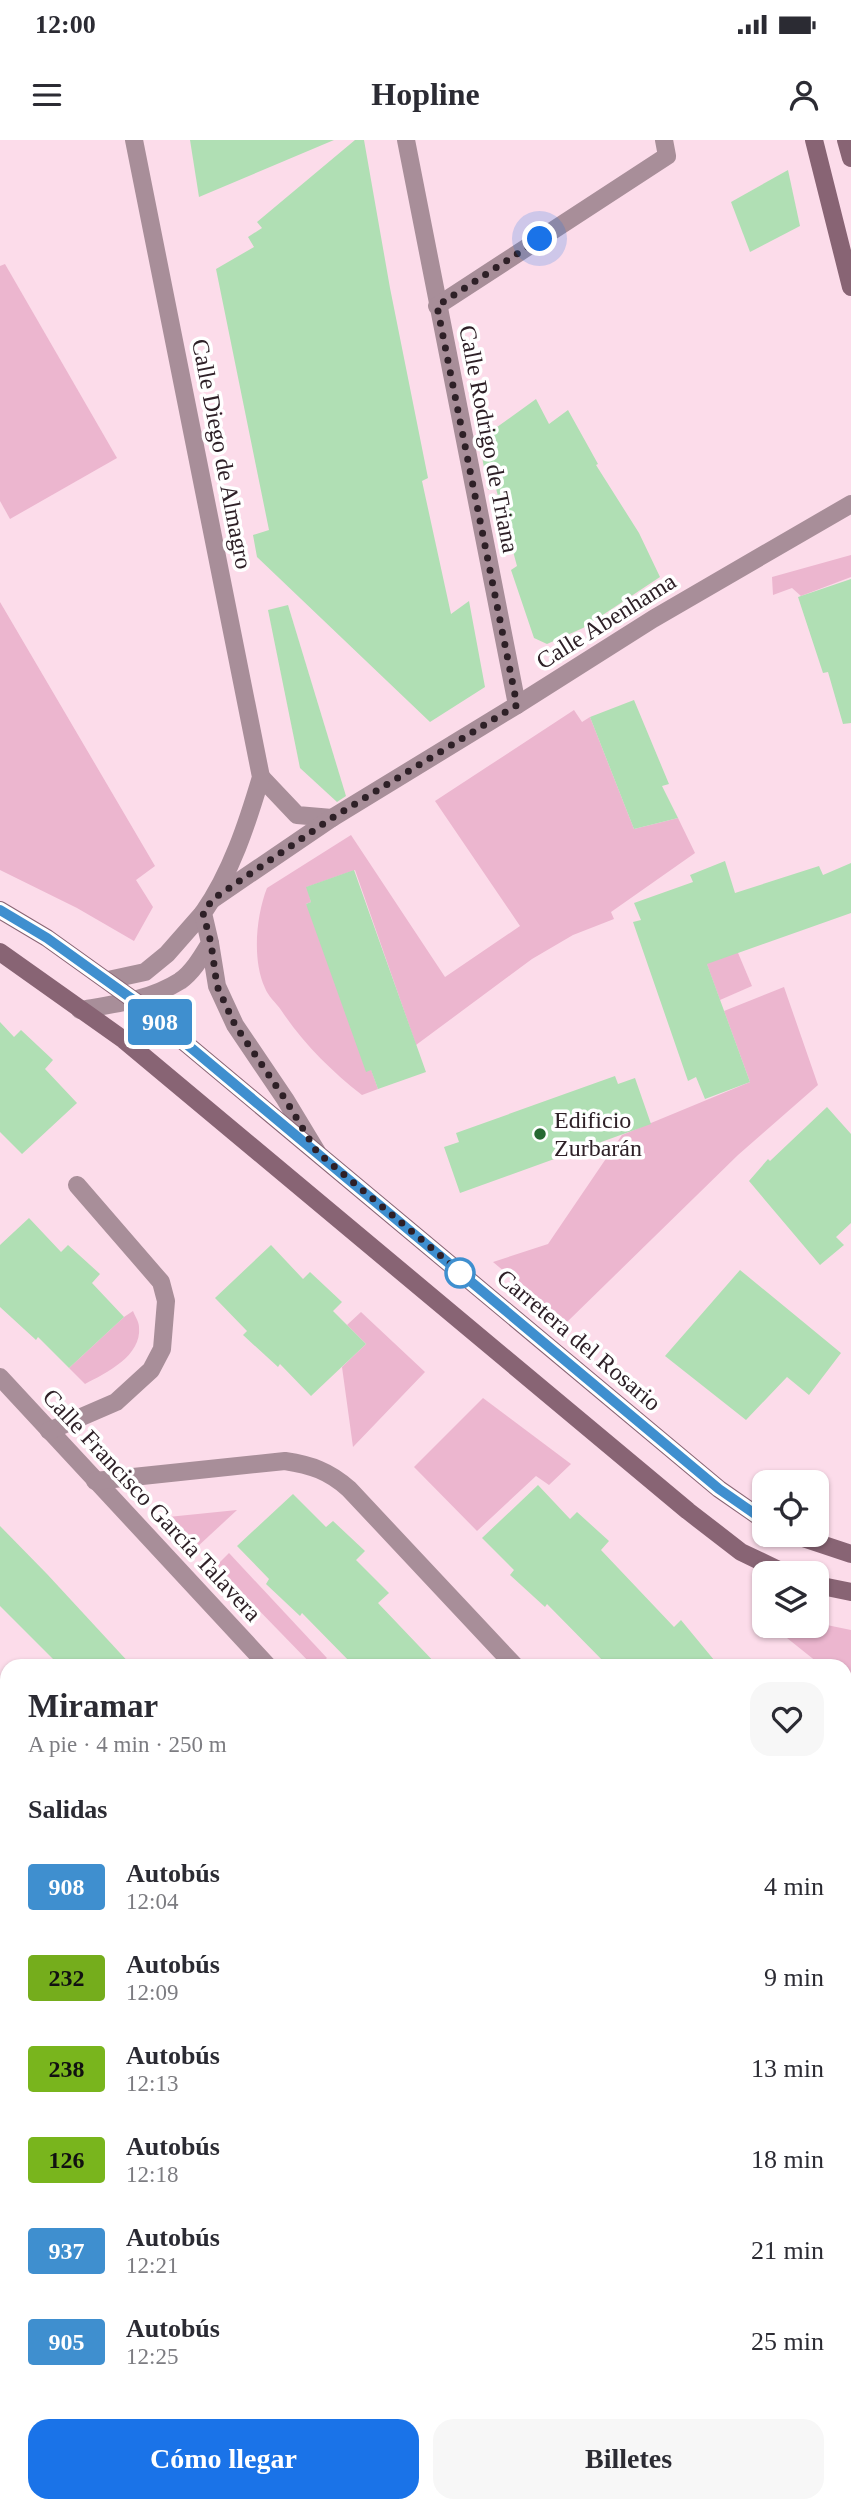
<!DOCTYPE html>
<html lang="es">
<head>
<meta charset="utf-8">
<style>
	:root { --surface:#fff; --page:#f7f7f7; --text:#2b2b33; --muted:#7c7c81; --accent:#1a73e8 }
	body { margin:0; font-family:"Times New Roman",serif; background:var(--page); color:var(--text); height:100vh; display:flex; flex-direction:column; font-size:26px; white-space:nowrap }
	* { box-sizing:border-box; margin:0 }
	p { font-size:23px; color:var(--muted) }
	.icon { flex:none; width:38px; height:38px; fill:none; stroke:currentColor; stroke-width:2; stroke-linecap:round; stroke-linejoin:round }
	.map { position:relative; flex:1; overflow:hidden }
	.panel { position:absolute; left:0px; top:1519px; width:852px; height:854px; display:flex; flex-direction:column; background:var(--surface); border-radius:21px 21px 0 0; box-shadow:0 2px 5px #0004 }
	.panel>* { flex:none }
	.badge { padding:0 14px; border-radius:5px; font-size:24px; line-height:46px }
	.tools { position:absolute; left:752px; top:1330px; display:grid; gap:14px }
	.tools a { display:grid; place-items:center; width:77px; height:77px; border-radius:14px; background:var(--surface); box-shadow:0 2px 5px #0004; font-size:35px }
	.you { position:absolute; width:35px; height:35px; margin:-18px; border:5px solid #fff; border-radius:50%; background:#1a73e8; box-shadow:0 0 0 10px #1a73e833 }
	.map>.badge { position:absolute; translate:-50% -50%; box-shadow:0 0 0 4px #fff }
	h2 { padding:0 28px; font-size:26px; line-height:63px }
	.round { display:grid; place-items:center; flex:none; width:74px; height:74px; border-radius:21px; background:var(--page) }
	.headline { display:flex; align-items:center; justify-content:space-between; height:119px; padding:0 28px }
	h1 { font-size:33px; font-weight:800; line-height:52px }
	.button { display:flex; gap:14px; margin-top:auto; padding:14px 28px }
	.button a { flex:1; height:80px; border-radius:21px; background:var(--accent); color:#fff; font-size:28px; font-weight:800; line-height:80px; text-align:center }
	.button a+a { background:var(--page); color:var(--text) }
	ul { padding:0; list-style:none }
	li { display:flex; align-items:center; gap:21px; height:91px; padding:0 28px }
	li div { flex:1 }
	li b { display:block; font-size:26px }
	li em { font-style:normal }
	li .badge { min-width:77px; font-weight:700; text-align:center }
	.status { display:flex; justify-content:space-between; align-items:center; height:49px; padding:0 35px; background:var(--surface); direction:ltr }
	.status svg { height:19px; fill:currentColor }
	header { display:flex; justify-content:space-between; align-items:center; height:91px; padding:0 28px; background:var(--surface); font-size:32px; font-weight:800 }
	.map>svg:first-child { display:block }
	.green { fill:#ecb6cf }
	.building { fill:#b0dfb4 }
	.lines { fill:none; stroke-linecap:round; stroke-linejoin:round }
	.street { stroke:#a88e99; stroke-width:18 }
	.secondary { stroke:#886474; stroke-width:18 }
	.line-casing { stroke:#fff; stroke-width:16 }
	.line { stroke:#3f8fcf; stroke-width:10 }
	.walk { stroke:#2e2027; stroke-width:7; stroke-dasharray:0 12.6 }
	.poi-dot { fill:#266832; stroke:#fff; stroke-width:2.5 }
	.stop-dot { fill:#fff; stroke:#3f8fcf; stroke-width:3.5 }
	.labels { text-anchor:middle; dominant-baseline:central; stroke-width:7; stroke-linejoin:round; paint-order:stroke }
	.street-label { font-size:24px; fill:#2e2027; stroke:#fff }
	.poi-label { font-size:24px; fill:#2e2027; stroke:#fff; text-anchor:start }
</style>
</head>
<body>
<div class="status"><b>12:00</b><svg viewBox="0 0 49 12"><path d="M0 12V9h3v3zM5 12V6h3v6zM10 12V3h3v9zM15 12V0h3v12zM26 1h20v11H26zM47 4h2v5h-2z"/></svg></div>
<header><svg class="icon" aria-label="menu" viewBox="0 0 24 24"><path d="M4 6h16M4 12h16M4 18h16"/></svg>Hopline<svg class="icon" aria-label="person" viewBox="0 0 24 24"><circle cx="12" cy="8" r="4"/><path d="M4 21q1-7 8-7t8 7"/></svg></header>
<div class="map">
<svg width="851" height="2373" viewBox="0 0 851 2373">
	<rect width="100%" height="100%" fill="#fcdcea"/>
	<g class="green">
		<polygon points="5,124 117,318 10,379 0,361 0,126"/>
		<polygon points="851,415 851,437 801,456 792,448 773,455 772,437"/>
		<polygon points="0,462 155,726 136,740 153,767 134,801 77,768 0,730"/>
		<path d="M574,570l8,12 8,-5 44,112 44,-11 17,35 -84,59 3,7 -41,16 -41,24 -116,86 -61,-175 -48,17 4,15 -5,2 16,26 56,159 -16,6c-31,-24 -59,-52 -81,-85 -5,-7 -13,-14 -16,-22 -13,-28 -9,-72 2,-100l84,-53 94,142 75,-51 -85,-125z"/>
		<polygon points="714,756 752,846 720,860 686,767"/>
		<polygon points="784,847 818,945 738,1015 566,1183 493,1122 548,1104 622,995 750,942 724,871"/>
		<path d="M133,1171c2,5 6,11 6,16 3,29 -33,46 -54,57l-16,-16 55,-51z"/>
		<polygon points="361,1172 425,1232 353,1307 342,1227 366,1204 347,1185"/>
		<polygon points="483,1258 571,1324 549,1345 536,1336 477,1391 414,1327"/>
		<polygon points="237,1370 196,1408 168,1377"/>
		<polygon points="229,1413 327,1518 318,1526 313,1526 216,1426"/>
		<polygon points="817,1483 851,1490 851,1647 845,1652 845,1551 848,1548 845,1545 845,1526 822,1526 772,1486 817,1486"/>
		<polygon points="845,1661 851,1668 851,1744 845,1749"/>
		<polygon points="7,1734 7,1790 0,1782 0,1741"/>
		<polygon points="7,2357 7,2366 86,2366 74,2373 0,2373 0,2363"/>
	</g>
	<g class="building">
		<polygon points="190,0 334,0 199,57"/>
		<polygon points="355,0 364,0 390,148 428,338 422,341 451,474 469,461 485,547 430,582 257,417 253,395 269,390 216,129 254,107 248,97 262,88 257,82"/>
		<polygon points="788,30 800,86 750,112 731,62"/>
		<polygon points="536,259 549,284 568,270 598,324 596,325 639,393 660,437 583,488 547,504 534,498 511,430 517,426 495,345 488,350 479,300"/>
		<polygon points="851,439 851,583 843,584 828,532 823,533 798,457"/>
		<polygon points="288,465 346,656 337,662 300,628 268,470"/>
		<polygon points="634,560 669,644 662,646 678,678 634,689 590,577"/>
		<polygon points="725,721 735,753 819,726 823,735 851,723 851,773 707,824 750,942 705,959 696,937 688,941 633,782 641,780 634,763 693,742 690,735"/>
		<polygon points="354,730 426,932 378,949 371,930 366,932 306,764 311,762 306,747"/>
		<polygon points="0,882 14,897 21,890 53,920 45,929 77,963 22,1014 0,992"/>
		<polygon points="615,936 618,944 635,938 651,984 460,1053 444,1007 459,1002 456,993"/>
		<polygon points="827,967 851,994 851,1083 836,1097 844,1105 820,1125 749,1041 768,1019 770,1021"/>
		<polygon points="29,1078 61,1112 68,1105 100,1134 92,1143 124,1177 69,1228 38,1197 36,1200 0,1167 0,1105"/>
		<polygon points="271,1105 303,1139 310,1132 342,1162 333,1171 366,1204 311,1256 280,1224 278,1227 243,1195 247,1191 215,1158"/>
		<polygon points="740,1130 841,1213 809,1255 787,1237 746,1280 665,1216"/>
		<polygon points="538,1345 570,1379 577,1372 609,1401 601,1410 674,1487 681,1480 719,1526 608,1526 547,1464 545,1467 510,1435 514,1430 482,1398"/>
		<polygon points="293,1354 326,1387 333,1381 365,1411 356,1420 389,1453 378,1463 438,1526 354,1526 302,1473 300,1476 266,1444 269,1439 237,1406"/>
		<polygon points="0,1386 47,1434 132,1526 60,1526 0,1466"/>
	</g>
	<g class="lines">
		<g class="street">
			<polyline points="406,0 517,565"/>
			<polyline points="437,166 667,16 664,0"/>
			<polyline points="261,637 297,675 332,678"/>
			<polyline points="213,759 332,678 517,565 653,479 851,364"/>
			<polyline points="210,803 217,846 235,885 285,959 317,1012"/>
			<polyline points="108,840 145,832 167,814 203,773"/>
			<path d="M80,870c35,-6 70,-10 100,-29 13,-9 22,-25 30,-38l-7,-30c28,-40 44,-89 58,-136l-127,-637"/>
			<polyline points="0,1237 268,1526"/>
			<polyline points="49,1291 116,1262 151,1230 162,1209 166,1161 161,1142 77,1045"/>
			<path d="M95,1341l190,-20c26,4 44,10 64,28l166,177"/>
			<polyline points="0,1567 7,1574"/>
			<polyline points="0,1855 7,1862"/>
			<polyline points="0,2063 7,2070"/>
			<polyline points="0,2255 7,2262"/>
			<polyline points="159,2366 163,2373"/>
			<polyline points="666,2366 672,2373"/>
		</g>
		<g class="secondary">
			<polyline points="814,0 851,147"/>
			<polyline points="846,0 851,18"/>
			<polyline points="0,770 47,798 135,861 719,1349 765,1381"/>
			<polyline points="0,812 124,900 688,1371 741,1412 785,1433"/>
			<polyline points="794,1395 851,1414"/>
			<polyline points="817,1445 851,1452"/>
		</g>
	</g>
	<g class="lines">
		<g class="line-casing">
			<polyline id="line" points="0,770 47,798 135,861 719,1349 765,1381"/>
		</g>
		<use href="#line" class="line"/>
		<polyline class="walk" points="460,1133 465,1136 317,1012 285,959 235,885 217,846 211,803 203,773 213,759 332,678 517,565 437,166 540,99"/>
	</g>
	<circle class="poi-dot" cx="540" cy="994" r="7"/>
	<circle class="stop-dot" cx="460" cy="1133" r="14"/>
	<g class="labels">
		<g class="street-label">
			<text transform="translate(489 299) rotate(79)">Calle Rodrigo de Triana</text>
			<text transform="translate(222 314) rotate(79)">Calle Diego de Almagro</text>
			<text transform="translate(606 481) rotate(-32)">Calle Abenhama</text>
			<text transform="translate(579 1200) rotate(40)">Carretera del Rosario</text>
			<text transform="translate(152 1365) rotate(47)">Calle Francisco García Talavera</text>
		</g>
		<g class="poi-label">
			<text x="554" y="980">Edificio<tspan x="554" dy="28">Zurbarán</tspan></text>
		</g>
	</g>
</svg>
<div class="tools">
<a><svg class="icon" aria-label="locate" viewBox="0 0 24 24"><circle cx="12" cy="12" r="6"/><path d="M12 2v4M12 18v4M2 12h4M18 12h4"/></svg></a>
<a><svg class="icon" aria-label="layers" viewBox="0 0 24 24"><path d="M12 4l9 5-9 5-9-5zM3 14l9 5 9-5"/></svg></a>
</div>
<div class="you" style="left:540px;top:99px"></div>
<b class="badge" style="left:160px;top:882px;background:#3f8fcf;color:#fff">908</b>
<section class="panel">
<div class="headline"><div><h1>Miramar</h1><p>A pie · 4 min · 250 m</p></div><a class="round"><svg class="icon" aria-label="heart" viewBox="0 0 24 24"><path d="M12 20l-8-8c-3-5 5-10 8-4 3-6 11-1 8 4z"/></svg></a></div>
<h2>Salidas</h2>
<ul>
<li><span class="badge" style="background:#3f8fcf;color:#fff">908</span><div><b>Autobús</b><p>12:04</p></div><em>4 min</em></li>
<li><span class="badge" style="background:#75ad1c;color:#111">232</span><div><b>Autobús</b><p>12:09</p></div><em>9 min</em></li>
<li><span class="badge" style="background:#79b51d;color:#111">238</span><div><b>Autobús</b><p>12:13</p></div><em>13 min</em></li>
<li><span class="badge" style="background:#79b51d;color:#111">126</span><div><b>Autobús</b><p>12:18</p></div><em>18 min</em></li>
<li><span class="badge" style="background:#3f8fcf;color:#fff">937</span><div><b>Autobús</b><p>12:21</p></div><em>21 min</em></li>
<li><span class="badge" style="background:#3f8fcf;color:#fff">905</span><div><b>Autobús</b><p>12:25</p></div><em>25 min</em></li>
</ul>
<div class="button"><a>Cómo llegar</a><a>Billetes</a></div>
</section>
</div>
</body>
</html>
